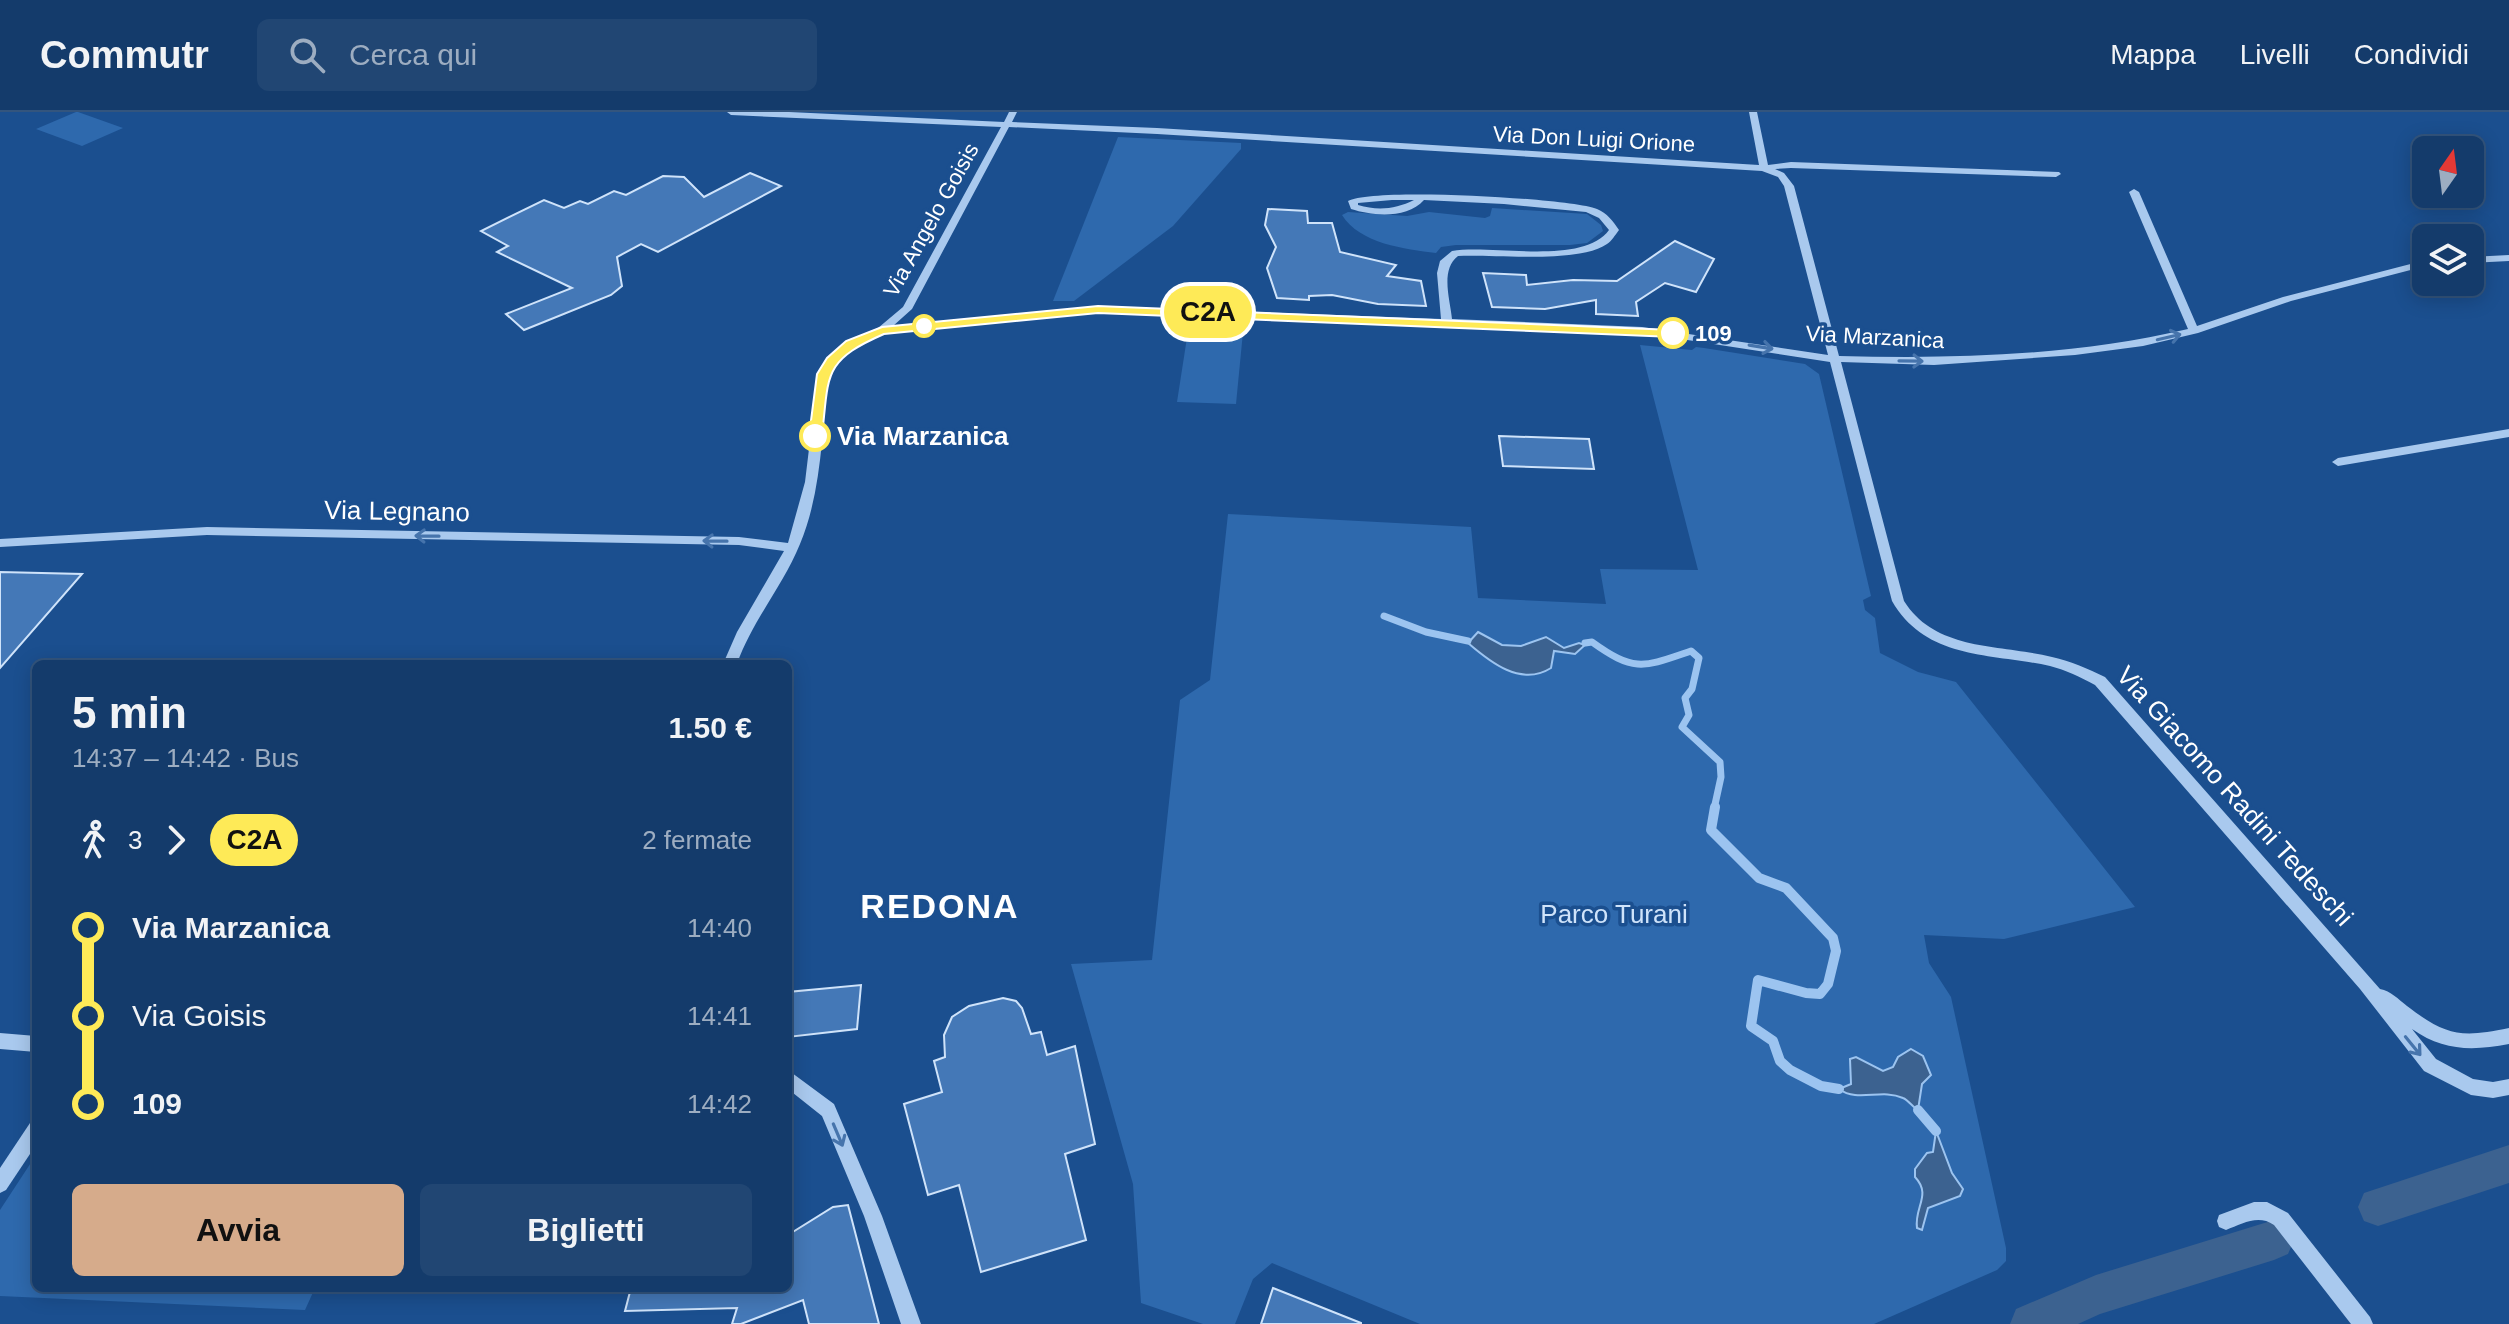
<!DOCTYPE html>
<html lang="it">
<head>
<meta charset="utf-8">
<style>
	:root { --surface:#143b6b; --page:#214673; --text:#f1f3f6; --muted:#9dadc1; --line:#33557e; --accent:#d6ab8b }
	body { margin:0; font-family:Arial,sans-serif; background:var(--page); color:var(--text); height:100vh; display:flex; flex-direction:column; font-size:30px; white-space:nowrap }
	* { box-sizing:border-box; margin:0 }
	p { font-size:26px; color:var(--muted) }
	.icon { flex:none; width:44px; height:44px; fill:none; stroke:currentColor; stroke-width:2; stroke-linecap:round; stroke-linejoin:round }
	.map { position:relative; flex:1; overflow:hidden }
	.panel { position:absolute; left:32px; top:548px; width:760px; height:632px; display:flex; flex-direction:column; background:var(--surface); border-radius:12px; box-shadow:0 4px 20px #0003,0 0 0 2px var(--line) }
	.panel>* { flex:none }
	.badge { padding:0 16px; border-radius:26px; font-size:28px; line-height:52px }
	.needle { width:52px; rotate:14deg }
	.fabs { position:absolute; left:2412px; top:24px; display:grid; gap:16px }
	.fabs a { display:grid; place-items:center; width:72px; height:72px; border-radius:12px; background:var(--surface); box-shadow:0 4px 20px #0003,0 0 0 2px var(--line); font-size:40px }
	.map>.badge { position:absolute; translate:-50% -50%; box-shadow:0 0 0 4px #fff }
	.legs { display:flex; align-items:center; gap:12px; height:88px; padding:0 40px; font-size:26px }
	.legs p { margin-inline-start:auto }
	.head { display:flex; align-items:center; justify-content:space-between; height:136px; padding:0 40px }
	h1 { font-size:44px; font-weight:800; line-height:60px }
	.primary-button { display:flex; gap:16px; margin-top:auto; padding:16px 40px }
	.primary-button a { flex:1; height:92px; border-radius:12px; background:var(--accent); color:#111; font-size:32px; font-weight:800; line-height:92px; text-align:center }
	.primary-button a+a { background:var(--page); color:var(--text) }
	ul { padding:0 40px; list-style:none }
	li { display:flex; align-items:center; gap:28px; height:88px; font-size:30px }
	li i { display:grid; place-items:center; width:12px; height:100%; margin:0 10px; background:currentColor }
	li i::after { content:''; width:20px; height:20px; margin:-10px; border:6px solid; border-radius:50%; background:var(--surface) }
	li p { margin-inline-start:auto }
	li:first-child i { background:linear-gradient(#0000 50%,currentColor 0) }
	li:last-child i { background:linear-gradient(currentColor 50%,#0000 0) }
	header { display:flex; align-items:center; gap:48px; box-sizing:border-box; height:112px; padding:0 40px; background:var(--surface); border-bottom:2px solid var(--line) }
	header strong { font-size:38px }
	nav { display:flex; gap:44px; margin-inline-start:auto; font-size:28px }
	.search { width:560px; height:72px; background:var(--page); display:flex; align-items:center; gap:20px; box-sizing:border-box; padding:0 28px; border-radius:12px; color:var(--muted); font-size:30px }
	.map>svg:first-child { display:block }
	.green { fill:#2e69ad }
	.water { fill:#3c6290; stroke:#9cc4f0; stroke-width:2 }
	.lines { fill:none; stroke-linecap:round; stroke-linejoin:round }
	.stream-far1 { stroke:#9cc4f0; stroke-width:7 }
	.stream { stroke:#9cc4f0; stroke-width:10 }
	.canal { fill:#3c6290; fill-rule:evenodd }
	.building { fill:#4478b7; stroke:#cfe3fa; stroke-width:2 }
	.minor { fill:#a9c9ee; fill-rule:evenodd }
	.oneway { stroke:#4674ac }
	.line-1 { fill:#feea57; stroke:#fff; stroke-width:2 }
	.stop-1-dot { fill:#fff; stroke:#feea57; stroke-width:4 }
	.labels { text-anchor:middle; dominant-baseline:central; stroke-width:7; stroke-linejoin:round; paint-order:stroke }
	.far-street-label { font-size:22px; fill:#fff; stroke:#1b4f8f }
	.far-stop-label { font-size:22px; font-weight:bold; fill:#fff; stroke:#1b4f8f; text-anchor:start }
	.stop-label { font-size:26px; font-weight:bold; fill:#fff; stroke:#1b4f8f; text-anchor:start }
	.street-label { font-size:26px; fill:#fff; stroke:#1b4f8f }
	.park-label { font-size:26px; fill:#cfe3fa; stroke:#1b4f8f }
	.district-label { font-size:34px; font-weight:bold; letter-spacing:2px; fill:#fff; stroke:#1b4f8f }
</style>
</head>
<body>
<header>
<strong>Commutr</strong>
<div class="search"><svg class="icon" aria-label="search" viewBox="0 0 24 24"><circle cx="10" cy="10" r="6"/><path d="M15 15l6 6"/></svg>Cerca qui</div>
<nav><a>Mappa</a><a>Livelli</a><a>Condividi</a></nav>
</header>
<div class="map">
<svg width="2509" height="1212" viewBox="0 0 2509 1212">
	<rect width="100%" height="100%" fill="#1b4f8f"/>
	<g class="green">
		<polygon points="76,0 78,0 123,16 82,34 36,17"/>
		<polygon points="1118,25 1241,31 1241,37 1173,114 1074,189 1053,189"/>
		<path d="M1492,96l95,6 14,11 2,6 -16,12 -17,2h-114l-15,2 -5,6c-31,-4 -76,-9 -94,-38l6,-3 59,4 22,-4 56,6 5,-2z"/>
		<polygon points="1188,219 1243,220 1236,292 1177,290"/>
		<polygon points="1640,233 1692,238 1696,235 1704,236 1805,252 1819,262 1871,484 1863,488 1865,498 1875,506 1880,541 1918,560 1956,570 2135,795 2004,827 1924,823 1929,851 1951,885 2006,1136 2006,1149 1997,1158 1874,1212 1420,1212 1272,1151 1253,1167 1235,1212 1203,1212 1141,1191 1133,1072 1071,852 1152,848 1180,588 1210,568 1228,402 1471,415 1478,486 1606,492 1600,457 1698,458"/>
		<polygon points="36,1043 36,1176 315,1176 305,1198 0,1184 0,1098"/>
	</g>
	<g class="water">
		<path d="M1478,520l24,13 19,1 25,-9 18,11 15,-5 6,2 -10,9 -21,-3 -3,17c-30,19 -61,-6 -83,-25z"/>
		<path d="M1911,937l12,7 8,19 -9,9 -4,26c-5,-3 -10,-10 -15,-12 -22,-10 -45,5 -64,-9l12,-5 -1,-25 6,-2 27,14 10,-4 5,-10z"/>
		<path d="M1936,1019l16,42 11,16 -3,7 -32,12 -6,22 -5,-2c-3,-21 15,-33 -2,-51v-8l12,-16 6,-1z"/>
	</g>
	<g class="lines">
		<g class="stream-far1">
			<polyline points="1384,504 1426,520 1468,529"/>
			<path d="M1585,531l7,-1c43,31 52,25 99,9l8,7 -7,31 -7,9 4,17 -7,12 38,35 1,15 -7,32"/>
		</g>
		<g class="stream">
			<polyline points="1715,695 1711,718 1759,766 1786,776 1833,826 1836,839 1828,872 1820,882 1806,881 1758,868 1751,914 1773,929 1780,949 1790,958 1821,974 1839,977"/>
			<polyline points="1918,998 1936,1019"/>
		</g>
		<g class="canal">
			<polygon points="2509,1033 2509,1071 2378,1114 2364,1109 2358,1095 2364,1081"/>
			<polygon points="2274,1108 2288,1114 2294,1128 2288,1142 2274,1148 2100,1202 2078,1212 2010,1212 2016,1197 2096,1163"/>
		</g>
	</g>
	<g class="building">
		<polygon points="750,61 781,74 658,140 641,132 617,145 622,174 611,183 524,218 506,202 572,176 497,140 508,134 481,119 544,88 564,96 580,89 588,92 614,79 626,83 663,64 684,65 704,85"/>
		<polygon points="1268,97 1307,99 1308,111 1332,111 1340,140 1396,153 1387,164 1421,169 1426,194 1378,192 1332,183 1309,184 1309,188 1277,186 1267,156 1276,135 1265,113"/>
		<polygon points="1675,129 1714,147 1696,180 1665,171 1636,190 1638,204 1596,202 1596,188 1545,197 1492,195 1483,161 1526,163 1527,173 1573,168 1617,169"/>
		<polygon points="1499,324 1589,327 1594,357 1503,354"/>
		<polygon points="0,460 82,462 0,556"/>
		<polygon points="861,873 857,917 788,925 788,880"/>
		<polygon points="1003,886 1016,889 1022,896 1031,922 1041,920 1047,943 1075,934 1095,1032 1065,1042 1086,1128 981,1160 959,1073 928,1083 904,992 942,980 934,949 945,945 944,923 952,905 969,894"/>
		<polygon points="848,1093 879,1212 809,1212 803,1188 741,1212 732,1212 737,1196 625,1199 631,1176 788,1176 788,1123 833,1095"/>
		<polygon points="1273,1176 1361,1211 1361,1212 1261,1212"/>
	</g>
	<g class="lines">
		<g class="minor">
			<path d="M727,0h62l215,10 5,-10h8l-5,10 145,6 602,37 -10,-53h8l11,53 23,-3 268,10 2,2 -5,3 -265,-9 -16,1 9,4 10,13 45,170c117,3 235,0 349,-27l-59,-137 5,-3 5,3 58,134 86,-29 143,-37v6l-135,35 -93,32 -55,13 -68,9 -141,10 -93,-3 63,239c32,51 97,43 148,56 19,4 36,12 53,20l275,312c11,2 18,10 27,17 39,30 54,32 102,22v16c-37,7 -66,7 -97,-15l24,30 37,20 20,3 16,-3v16l-16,3 -22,-3 -47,-24 -64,-82 -265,-304c-15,-8 -29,-15 -45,-19 -59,-13 -124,-6 -158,-65l-62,-239 -188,-29 -544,-21 -214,21c-23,9 -42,20 -56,41 -6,57 -6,117 -28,170 -17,42 -48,77 -63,120h-14l14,-32 47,-81 -45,-6 -532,-10 -207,12v-8l207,-12 532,10 49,6 17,-61 13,-108 19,-24 15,-11 26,-11 25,-21 98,-180 -270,-12zM1009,15l148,7 605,37 16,6 6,9 44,169 -186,-28 -190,-8c-2,-20 -12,-49 6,-63 35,-2 121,8 149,-12 5,-3 8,-9 12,-14 -6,-9 -12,-17 -22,-21 -30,-11 -224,-22 -249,-8l3,8c22,7 56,10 73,-9l80,4 82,8 13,6 10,12c-26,36 -117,14 -157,21l-12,10 -3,12 4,46 -343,-13 -205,20 19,-17zM1392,88h22c-18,9 -36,11 -56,5v-2z"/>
			<polygon points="2509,143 2509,149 2470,151 2470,145"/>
			<polygon points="2509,317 2509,325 2338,354 2332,350 2338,346"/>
			<polygon points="0,921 36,924 36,940 0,937"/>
			<polygon points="788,958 834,992 882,1104 921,1212 901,1212 864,1104 822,1004 788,977"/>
			<polygon points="36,1009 36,1033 6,1078 0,1081 0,1056 30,1011"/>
			<path d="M2254,1090h13l21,11 82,104 3,7h-22l-77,-99c-16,-11 -32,-1 -48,5l-7,-3 -2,-6 2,-6z"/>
		</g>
	</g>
	<defs><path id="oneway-shaft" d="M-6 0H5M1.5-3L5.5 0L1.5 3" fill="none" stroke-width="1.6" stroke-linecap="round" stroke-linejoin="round" transform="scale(2)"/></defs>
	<g class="oneway">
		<use href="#oneway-shaft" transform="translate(2169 225) rotate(-13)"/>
		<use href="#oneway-shaft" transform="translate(1761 235) rotate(9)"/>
		<use href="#oneway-shaft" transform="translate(1911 249) rotate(1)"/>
		<use href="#oneway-shaft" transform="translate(427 424) rotate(-179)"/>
		<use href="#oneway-shaft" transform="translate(715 429) rotate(-179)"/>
		<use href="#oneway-shaft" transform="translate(2413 934) rotate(51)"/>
		<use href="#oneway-shaft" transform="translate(838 1023) rotate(67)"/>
	</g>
	<path class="line-1" d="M1098,194l575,24 6,3 -6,4 -575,-24 -214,21c-62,27 -55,41 -62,102l-7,4 -6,-4 8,-62 10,-16 19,-17 36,-14z"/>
	<g class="stop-1-dot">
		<circle cx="924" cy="214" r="10"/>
		<circle cx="1673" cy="221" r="14"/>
		<circle cx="815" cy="324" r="14"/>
	</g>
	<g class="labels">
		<g class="far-street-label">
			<text transform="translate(1594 27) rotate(3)">Via Don Luigi Orione</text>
			<text transform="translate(931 108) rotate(-61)">Via Angelo Goisis</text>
			<text transform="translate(1875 225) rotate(3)">Via Marzanica</text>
		</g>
		<g class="far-stop-label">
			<text x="1695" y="221">109</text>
		</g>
		<g class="stop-label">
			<text x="837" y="324">Via Marzanica</text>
		</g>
		<g class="street-label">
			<text transform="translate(397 399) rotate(1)">Via Legnano</text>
			<text transform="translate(2235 684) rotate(48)">Via Giacomo Radini Tedeschi</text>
		</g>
		<g class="park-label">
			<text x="1614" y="802">Parco Turani</text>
		</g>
		<g class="district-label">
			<text x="940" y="794">REDONA</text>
		</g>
	</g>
</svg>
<div class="fabs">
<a><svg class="needle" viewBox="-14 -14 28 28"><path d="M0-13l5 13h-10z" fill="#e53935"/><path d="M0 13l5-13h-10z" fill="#9dadc1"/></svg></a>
<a><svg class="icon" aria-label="layers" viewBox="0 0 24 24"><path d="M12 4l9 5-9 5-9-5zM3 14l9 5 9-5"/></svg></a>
</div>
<b class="badge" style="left:1208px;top:200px;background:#feea57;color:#111">C2A</b>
<section class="panel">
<div class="head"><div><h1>5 min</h1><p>14:37 – 14:42 · Bus</p></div><b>1.50 €</b></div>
<div class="legs"><svg class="icon" aria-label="walk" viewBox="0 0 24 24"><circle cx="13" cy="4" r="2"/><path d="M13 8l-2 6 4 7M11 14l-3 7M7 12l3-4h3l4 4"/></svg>3<svg class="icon" aria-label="forward" viewBox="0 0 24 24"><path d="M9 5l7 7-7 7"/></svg><b class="badge" style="background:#feea57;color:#111">C2A</b><p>2 fermate</p></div>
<ul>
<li><i style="color:#feea57"></i><b>Via Marzanica</b><p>14:40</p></li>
<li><i style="color:#feea57"></i><span>Via Goisis</span><p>14:41</p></li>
<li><i style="color:#feea57"></i><b>109</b><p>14:42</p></li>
</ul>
<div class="primary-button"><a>Avvia</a><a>Biglietti</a></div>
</section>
</div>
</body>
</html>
